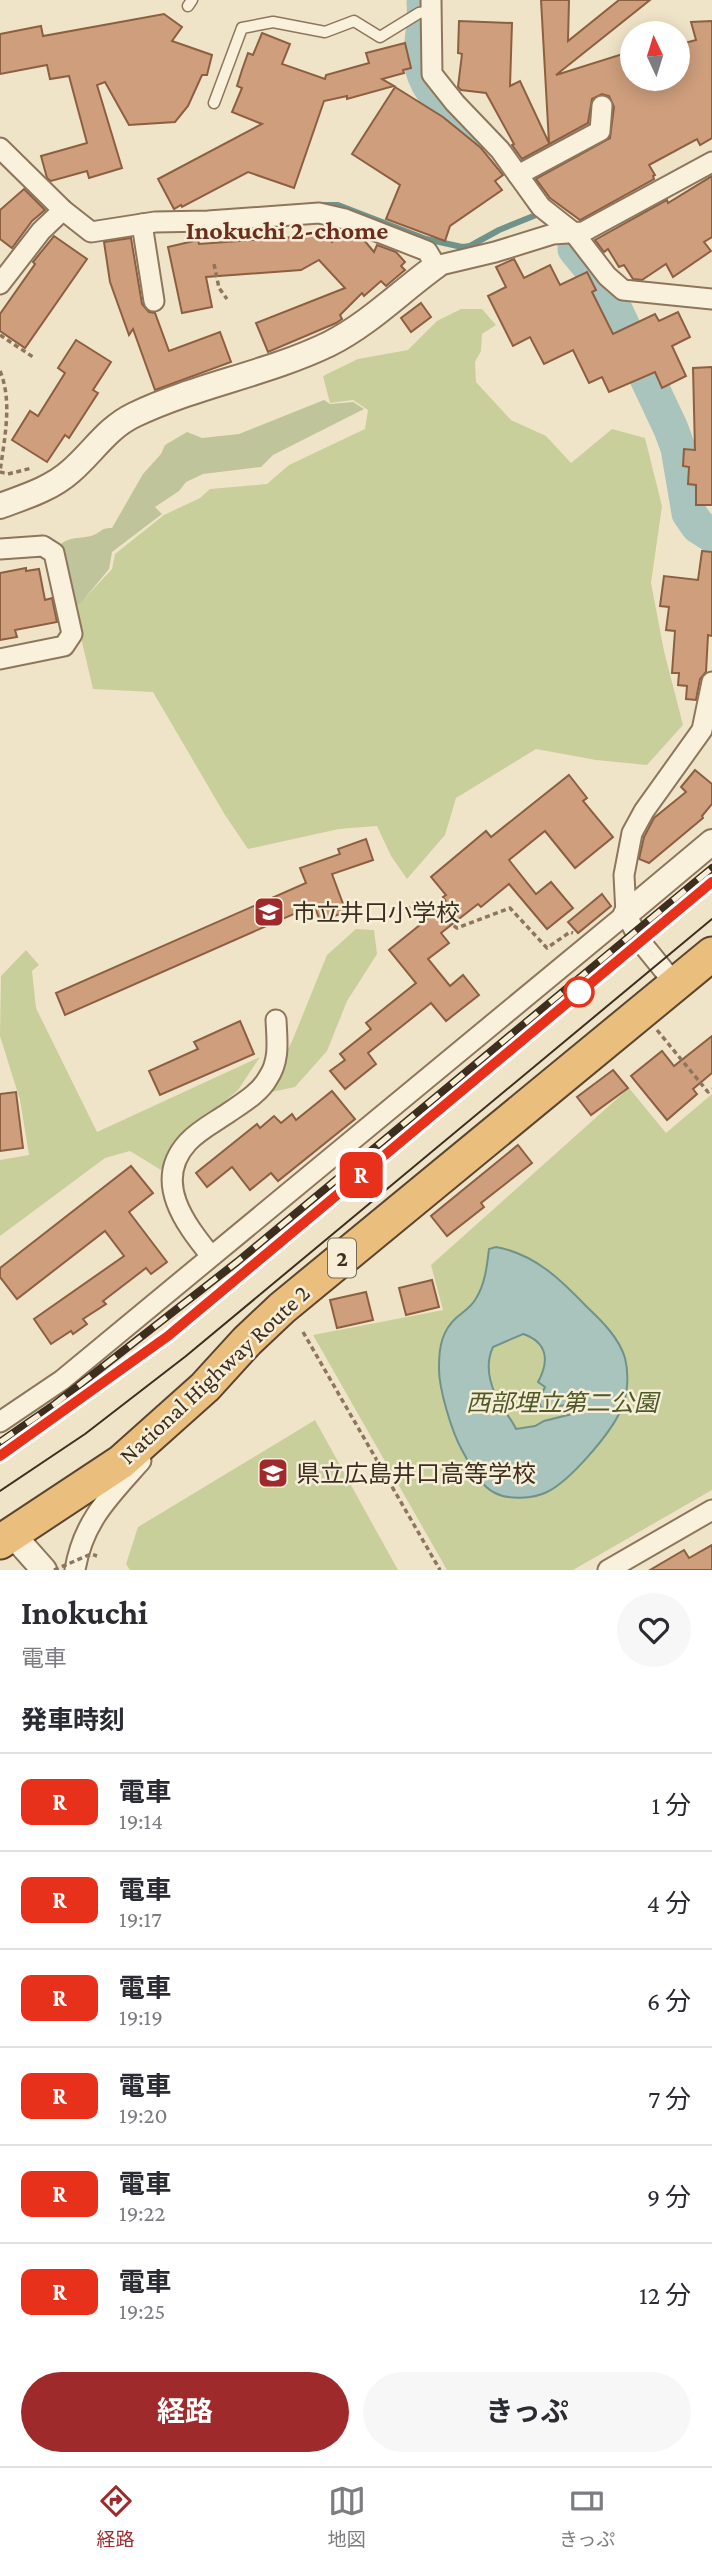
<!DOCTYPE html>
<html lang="ja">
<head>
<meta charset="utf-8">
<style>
	:root { --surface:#fff; --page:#f7f7f7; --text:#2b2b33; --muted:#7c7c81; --line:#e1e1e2; --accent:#9e2a2b }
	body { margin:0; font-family:"Crimson Pro","Noto Sans JP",serif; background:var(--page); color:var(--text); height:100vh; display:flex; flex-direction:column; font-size:26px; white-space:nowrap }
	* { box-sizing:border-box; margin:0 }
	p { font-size:23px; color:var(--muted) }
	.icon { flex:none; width:38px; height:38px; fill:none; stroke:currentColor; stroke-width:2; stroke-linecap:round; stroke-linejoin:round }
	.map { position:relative; height:1570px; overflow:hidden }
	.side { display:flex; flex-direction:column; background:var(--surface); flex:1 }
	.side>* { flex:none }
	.badge { padding:0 14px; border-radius:10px; font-size:24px; line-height:46px }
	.needle { width:46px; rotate:356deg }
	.tools { position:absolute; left:620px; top:21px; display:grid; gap:14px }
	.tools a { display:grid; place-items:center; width:70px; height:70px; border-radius:50%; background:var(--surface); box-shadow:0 4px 18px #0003; font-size:35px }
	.map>.badge { position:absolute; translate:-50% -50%; box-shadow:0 0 0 4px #fff }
	h2 { padding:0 21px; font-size:26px; line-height:63px }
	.round { display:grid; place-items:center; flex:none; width:74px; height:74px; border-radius:37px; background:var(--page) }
	.head { display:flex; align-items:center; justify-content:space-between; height:119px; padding:0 21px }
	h1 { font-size:33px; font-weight:700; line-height:52px }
	.button { display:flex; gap:14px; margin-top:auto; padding:14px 21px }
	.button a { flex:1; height:80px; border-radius:42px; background:var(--accent); color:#fff; font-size:28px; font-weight:700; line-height:80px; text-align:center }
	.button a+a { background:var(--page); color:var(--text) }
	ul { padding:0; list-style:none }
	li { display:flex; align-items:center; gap:21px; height:98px; padding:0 21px; border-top:2px solid var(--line) }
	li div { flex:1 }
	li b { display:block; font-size:26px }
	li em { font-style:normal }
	li .badge { min-width:77px; font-weight:700; text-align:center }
	.menu { display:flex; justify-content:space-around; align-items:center; height:98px; border-top:2px solid var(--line); background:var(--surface); font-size:19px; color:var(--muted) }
	.menu a { display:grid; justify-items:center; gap:4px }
	.menu .current { color:var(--accent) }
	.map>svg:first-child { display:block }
	.green { fill:#c9cf9b }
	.cemetery { fill:#bfc49a }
	.water { fill:#a9c4bc; stroke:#6f938a; stroke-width:2; fill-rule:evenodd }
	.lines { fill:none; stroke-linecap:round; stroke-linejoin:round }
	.stream { stroke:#6f938a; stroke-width:6 }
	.river { stroke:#a9c4bc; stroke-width:35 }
	.building { fill:#cf9f7d; stroke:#8d5f41; stroke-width:2 }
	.service-casing { stroke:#8d765c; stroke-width:13 }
	.minor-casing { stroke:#8d765c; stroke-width:23 }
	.tertiary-casing { stroke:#8d765c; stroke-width:28 }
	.trunk-casing { stroke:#5b4430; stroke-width:37 }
	.path { stroke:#8d765c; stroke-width:3.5; stroke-dasharray:5 3.5; stroke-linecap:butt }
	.service { stroke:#faf1dc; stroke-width:10 }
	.minor { stroke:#faf1dc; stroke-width:19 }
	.tertiary { stroke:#faf1dc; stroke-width:24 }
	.trunk { stroke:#eabe7c; stroke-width:33 }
	.tram { stroke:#3d2e20; stroke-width:2 }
	.rail-casing { stroke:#3d2e20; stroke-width:8 }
	.rail { stroke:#f7eed8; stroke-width:5; stroke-dasharray:16; stroke-linecap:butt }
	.path-bridge { stroke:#8d765c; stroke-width:3.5; stroke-dasharray:5 3.5; stroke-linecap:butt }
	.line-casing { stroke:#fff; stroke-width:16 }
	.line { stroke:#e7311b; stroke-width:10 }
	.stop-dot { fill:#fff; stroke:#e7311b; stroke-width:3.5 }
	.labels { text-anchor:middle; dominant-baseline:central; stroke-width:5; stroke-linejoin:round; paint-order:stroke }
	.shield { fill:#f7eed8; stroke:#756857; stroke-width:2 }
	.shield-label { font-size:23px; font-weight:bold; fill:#3d2e20 }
	.poi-label { font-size:24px; fill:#3d2e20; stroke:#f7eed8; text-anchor:start }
	.street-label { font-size:24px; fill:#3d2e20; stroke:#f7eed8 }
	.park-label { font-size:24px; font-style:italic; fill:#4d5a26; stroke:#f7eed8 }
	.neighbourhood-label { font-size:26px; font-weight:bold; fill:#6b2e1e; stroke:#f7eed8 }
</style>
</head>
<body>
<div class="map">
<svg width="712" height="1570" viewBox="0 0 712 1570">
	<rect width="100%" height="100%" fill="#f0e4c8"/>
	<g class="green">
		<polygon points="461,309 482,309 496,325 482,334 481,351 475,362 476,382 511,420 546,436 571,463 612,429 645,438 662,506 651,583 664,651 683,725 647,765 596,760 536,749 456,798 445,835 407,879 391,856 377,826 339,829 248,849 225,815 153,692 93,689 75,612 81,602 112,569 115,554 164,515 200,498 210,489 267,484 289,465 365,429 368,410 353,400 330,403 323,376 358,359 408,350 437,321"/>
		<polygon points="356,929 374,930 377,954 347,1001 327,1051 295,1087 267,1093 293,1039 327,955"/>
		<polygon points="26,950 39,965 32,971 36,1008 97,1132 260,1057 238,1090 183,1137 161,1170 130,1151 105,1158 0,1236 0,1160 29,1155 20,1100 0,1036 1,976"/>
		<polygon points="629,1088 666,1133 712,1094 712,1490 573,1570 447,1570 313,1335 443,1310 431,1265"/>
		<polygon points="315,1420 398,1570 130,1570 126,1564 138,1527"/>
	</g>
	<path class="cemetery" d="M324,400l6,4 23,-2 11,7 -91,46 -12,12 -58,7 -17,8 -7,9 -24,16 7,7 -50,38 -3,17 -35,42 -14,-66c10,-10 24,-5 36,-11 7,-4 6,-6 16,-6l31,-54 18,-20 4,-9 22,-13 15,6 37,-4z"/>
	<path class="water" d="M496,1247c39,7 65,33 91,60 15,14 32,31 38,51 4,16 3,38 -4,52 -11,24 -51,71 -74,82 -14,7 -39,8 -52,1 -16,-8 -24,-27 -32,-41 -11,-19 -25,-65 -24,-86 0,-19 3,-35 17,-48 7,-6 15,-11 19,-18 10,-15 12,-34 14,-51zM523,1334c24,8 27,26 15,48l7,5 -6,13 2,8 34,-4 5,8 -36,9 -9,5 -19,3c-3,-7 -8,-13 -12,-19 -12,-18 -21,-42 -11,-63z"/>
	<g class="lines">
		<polyline class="stream" points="320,205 338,205 426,239 462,247 470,246 499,230 536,215"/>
		<g class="river">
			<path d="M424,3c2,19 -3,36 -3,55 1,32 30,52 51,73"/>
			<polyline points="575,249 602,282 671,429 678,448 689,513 698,526 712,535"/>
		</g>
	</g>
	<g class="building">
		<polygon points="541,0 569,0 568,41 619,0 650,0 556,75 632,51 632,79 677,79 677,45 696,40 691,22 712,21 712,138 700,145 697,139 649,165 655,175 653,176 654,179 580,220 550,198 536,179 610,138 614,107 609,96 602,94 592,99 588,123 522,159 512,145 514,144 486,93 461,90 458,87 462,54 458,53 459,21 512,23 510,86 520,81 549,143"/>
		<polygon points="164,14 182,27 172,41 212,55 207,75 202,75 188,106 175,122 129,125 105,82 97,85 122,168 89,178 87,171 51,181 47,178 41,156 87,143 69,76 50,79 47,65 0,74 0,34 41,26 43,36"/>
		<polygon points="262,33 290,44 282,64 325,79 326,75 369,63 366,53 405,43 411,68 403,70 404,73 382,79 394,86 347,99 347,96 324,101 294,188 248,172 182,207 181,205 174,209 158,179 262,124 232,112 242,88 237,86 242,70 248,53 253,55"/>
		<polygon points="395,87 443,117 481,148 503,175 495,181 502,190 450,226 445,241 386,219 400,185 352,154"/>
		<polygon points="712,176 712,237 704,242 711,251 673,277 666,264 642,280 633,279 624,265 619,267 608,249 604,252 595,240 667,200 668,203"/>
		<polygon points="24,189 45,210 32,221 12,248 0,239 0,210"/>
		<polygon points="324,228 332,242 344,232 364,240 374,252 377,245 396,252 405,262 401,266 405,270 386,286 381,281 364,296 362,293 340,315 342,319 336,323 268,352 256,323 345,288 319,260 301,270 206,277 212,307 182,313 168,247 198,240 199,244 309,236"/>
		<polygon points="54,236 87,259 25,348 0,331 0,314 35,264 33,262"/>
		<polygon points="131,238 142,304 149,312 155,313 169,351 220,332 231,362 155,390 133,329 129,335 110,282 104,242"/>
		<polygon points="514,259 524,278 550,265 560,285 587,272 596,290 592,292 613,334 655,314 659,321 678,312 690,337 672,346 686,376 662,388 655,372 609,392 602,377 589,383 573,350 544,364 530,337 513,346 488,296 506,287 496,267"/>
		<polygon points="421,303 431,317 411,332 401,318"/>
		<polygon points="76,340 111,362 93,390 98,393 69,438 65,435 47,462 12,440 30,411 38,416 65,373 58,368"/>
		<polygon points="712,367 712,505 696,505 696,485 688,484 689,467 683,466 684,449 695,450 693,368"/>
		<polygon points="702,551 712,552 712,636 708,635 706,672 700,679 696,700 686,699 687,686 678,685 679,673 672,673 675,631 666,630 669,607 660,606 664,576 698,580"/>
		<polygon points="26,568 26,571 39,569 45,600 52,598 57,622 15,630 17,637 0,640 0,573"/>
		<polygon points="695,770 712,784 712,804 702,816 703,818 649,863 639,859 644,837 654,818 686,792 681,787"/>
		<polygon points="569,775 587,798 583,801 613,837 575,868 545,831 509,860 536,894 551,882 573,908 547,929 509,884 481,907 478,904 441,933 449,943 428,959 450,986 463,975 479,995 446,1021 431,1003 368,1053 376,1064 345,1089 330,1071 345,1060 340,1054 371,1029 366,1023 416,983 389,950 447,903 443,897 446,895 431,877 486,831 491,837"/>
		<polygon points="366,839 373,860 332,874 346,912 320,921 314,905 65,1015 56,993 306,883 300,868 340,854 338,849"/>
		<polygon points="602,894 611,906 578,933 568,922"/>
		<polygon points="240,1021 254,1054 160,1095 149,1071 198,1049 194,1042"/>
		<polygon points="712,1036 712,1073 693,1089 697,1094 667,1120 631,1076 662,1051 674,1066"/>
		<polygon points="613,1070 628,1088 591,1115 577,1097"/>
		<polygon points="332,1091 355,1119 278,1181 271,1173 250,1190 232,1167 207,1187 196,1173 257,1124 260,1128 274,1116 281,1123 292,1114 296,1120"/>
		<polygon points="16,1092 23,1148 0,1151 0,1094"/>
		<polygon points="518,1145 532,1163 481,1203 484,1207 447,1236 431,1216"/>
		<polygon points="131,1166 153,1193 129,1212 167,1262 151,1274 146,1268 103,1301 106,1304 83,1319 87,1324 73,1334 71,1331 51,1344 34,1319 124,1256 105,1231 17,1299 0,1277 0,1268"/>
		<polygon points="432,1280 439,1307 406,1315 399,1288"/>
		<polygon points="366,1292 373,1320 337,1328 330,1300"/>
		<polygon points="712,1545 712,1570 650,1570 684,1550 689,1558"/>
	</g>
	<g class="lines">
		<g class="service-casing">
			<g id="service">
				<polyline points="188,6 192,0"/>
				<polyline points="214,103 242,28 273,22 325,32 354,21 380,37 419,13 432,11"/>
			</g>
		</g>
		<g class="minor-casing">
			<g id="minor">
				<polyline points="431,0 432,74 455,103 500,150 541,207 574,233 607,276 623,290 712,299"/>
				<polyline points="0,148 63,210 91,232 155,222 208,221 319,213 345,219 427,251 436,266 495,252 553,234 583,232 712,162"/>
				<polyline points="518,175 600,131 602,106"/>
				<polyline points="142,224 154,301"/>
				<polyline points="0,284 41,231 63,210"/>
				<polyline points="0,549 43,546 54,553 72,634 64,646 0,659"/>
				<polyline points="675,984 640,941 626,914 624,875 632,833 644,811 702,730 712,682"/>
				<path d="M211,1256c-26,-32 -59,-75 -23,-114 11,-12 27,-20 40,-29 13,-9 32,-20 40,-35 12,-18 9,-37 8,-58"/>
				<polyline points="0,1422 62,1380 626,914"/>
				<path d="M75,1570c8,-49 35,-74 66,-109"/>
				<polyline points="608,1570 712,1510"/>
			</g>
		</g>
		<g class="tertiary-casing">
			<g id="tertiary">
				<path d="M0,506c24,-9 51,-17 71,-35 22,-19 36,-43 63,-56 62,-30 133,-41 195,-71 40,-20 71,-52 107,-78"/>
				<polyline points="626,914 712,842"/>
				<polyline points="13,1535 44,1570"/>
			</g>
		</g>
		<g class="trunk-casing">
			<polyline id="trunk" points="0,1542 121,1462 205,1387 247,1341 282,1308 712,954"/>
		</g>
		<g class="path">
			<polyline points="214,264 219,288 227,299"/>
			<polyline points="0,335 33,357"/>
			<path d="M0,371c13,31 4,69 0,101l8,2 24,-6"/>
			<polyline points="381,914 404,911 419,900 457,928 510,908 547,948 570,932 573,933"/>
			<polyline points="657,1030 708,1092 712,1089"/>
			<polyline points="303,1332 440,1570"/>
		</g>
		<use href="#service" class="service"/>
		<use href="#minor" class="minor"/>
		<use href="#tertiary" class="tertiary"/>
		<use href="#trunk" class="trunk"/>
		<polyline class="tram" points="0,1491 85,1434 186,1356 712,919"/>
		<g class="rail-casing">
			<g id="rail">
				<polyline points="0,1442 55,1404 237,1262 712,868"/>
				<polyline points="0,1456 168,1336 712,882"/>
			</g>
		</g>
		<use href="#rail" class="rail"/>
		<polyline class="path-bridge" points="54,1570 91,1554 97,1556"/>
	</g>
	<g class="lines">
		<g class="line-casing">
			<polyline id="line" points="0,1456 168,1336 712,882"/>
		</g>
		<use href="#line" class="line"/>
	</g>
	<defs>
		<g id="school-square" transform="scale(1.575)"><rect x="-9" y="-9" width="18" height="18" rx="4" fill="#9e2a2b" stroke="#f7eed8"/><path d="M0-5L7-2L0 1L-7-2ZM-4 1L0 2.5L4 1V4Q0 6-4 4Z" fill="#fff"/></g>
	</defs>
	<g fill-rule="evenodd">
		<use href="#school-square" x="269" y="912"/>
		<use href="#school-square" x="273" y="1473"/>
	</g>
	<circle class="stop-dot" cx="579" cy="992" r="14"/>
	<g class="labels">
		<rect class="shield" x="328" y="1238.5" width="28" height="39" rx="5"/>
		<g class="shield-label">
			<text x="342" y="1258">2</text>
		</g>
		<g class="poi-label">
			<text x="292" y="912">市立井口小学校</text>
			<text x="296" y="1473">県立広島井口高等学校</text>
		</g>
		<g class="street-label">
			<text transform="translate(214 1374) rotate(-43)">National Highway Route 2</text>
		</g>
		<g class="park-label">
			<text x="562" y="1402">西部埋立第二公園</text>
		</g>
		<g class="neighbourhood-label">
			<text x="287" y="230">Inokuchi 2-chome</text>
		</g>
	</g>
</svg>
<div class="tools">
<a><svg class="needle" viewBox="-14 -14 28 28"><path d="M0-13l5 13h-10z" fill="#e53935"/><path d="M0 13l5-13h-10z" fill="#7c7c81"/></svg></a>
</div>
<b class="badge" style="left:361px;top:1175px;background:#e7311b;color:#fff">R</b>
</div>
<section class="side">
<div class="head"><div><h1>Inokuchi</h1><p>電車</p></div><a class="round"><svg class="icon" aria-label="heart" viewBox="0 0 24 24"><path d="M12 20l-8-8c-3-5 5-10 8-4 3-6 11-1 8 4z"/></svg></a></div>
<h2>発車時刻</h2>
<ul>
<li><span class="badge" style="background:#e7311b;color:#fff">R</span><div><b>電車</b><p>19:14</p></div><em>1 分</em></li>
<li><span class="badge" style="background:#e7311b;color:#fff">R</span><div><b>電車</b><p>19:17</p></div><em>4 分</em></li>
<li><span class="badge" style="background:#e7311b;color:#fff">R</span><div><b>電車</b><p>19:19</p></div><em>6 分</em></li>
<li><span class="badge" style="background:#e7311b;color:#fff">R</span><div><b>電車</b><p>19:20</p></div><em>7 分</em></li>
<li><span class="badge" style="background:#e7311b;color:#fff">R</span><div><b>電車</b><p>19:22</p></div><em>9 分</em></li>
<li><span class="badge" style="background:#e7311b;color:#fff">R</span><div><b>電車</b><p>19:25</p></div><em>12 分</em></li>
</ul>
<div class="button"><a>経路</a><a>きっぷ</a></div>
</section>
<nav class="menu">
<a class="current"><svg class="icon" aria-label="directions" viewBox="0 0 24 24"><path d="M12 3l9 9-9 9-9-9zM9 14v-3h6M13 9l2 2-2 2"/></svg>経路</a>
<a><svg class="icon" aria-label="map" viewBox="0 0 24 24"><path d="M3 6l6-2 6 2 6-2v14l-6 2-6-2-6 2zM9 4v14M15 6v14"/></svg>地図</a>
<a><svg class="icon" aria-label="tickets" viewBox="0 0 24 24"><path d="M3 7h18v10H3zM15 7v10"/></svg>きっぷ</a>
</nav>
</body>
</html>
